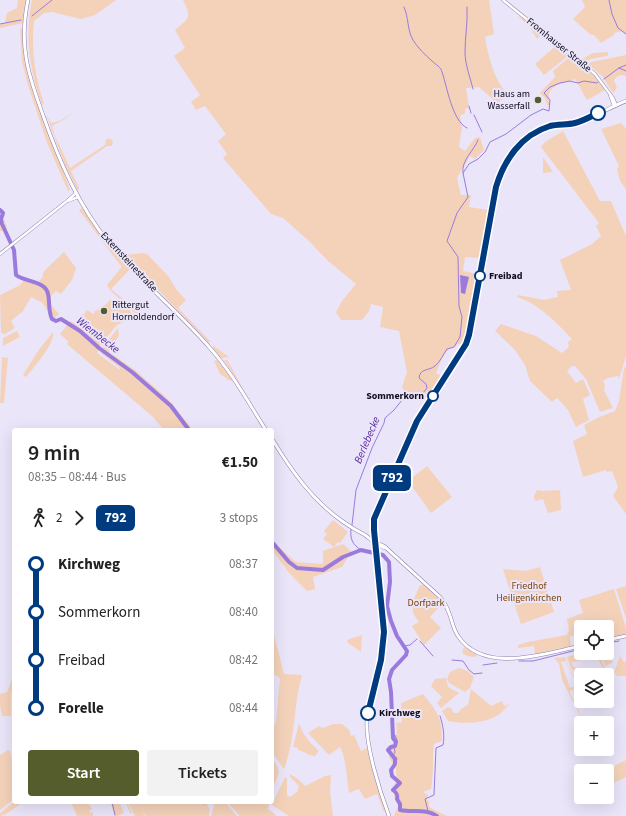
<!DOCTYPE html>
<html lang="en">
<head>
<meta charset="utf-8">
<style>
	:root { --surface:#fff; --page:#f2f2f2; --text:#222; --muted:#767676; --accent:#555d2c }
	body { margin:0; font-family:"Source Sans 3",sans-serif; background:var(--page); color:var(--text); height:100vh; display:flex; flex-direction:column; font-size:15px; white-space:nowrap }
	* { box-sizing:border-box; margin:0 }
	p { font-size:13px; color:var(--muted) }
	.icon { flex:none; width:22px; height:22px; fill:none; stroke:currentColor; stroke-width:2; stroke-linecap:round; stroke-linejoin:round }
	.map { position:relative; flex:1; overflow:hidden }
	.details { position:absolute; left:12px; top:428px; width:262px; height:376px; display:flex; flex-direction:column; background:var(--surface); border-radius:4px; box-shadow:0 4px 16px #0002 }
	.details>* { flex:none }
	.badge { padding:0 8px; border-radius:6px; font-size:14px; line-height:26px }
	.buttons { position:absolute; left:574px; top:620px; display:grid; gap:8px }
	.buttons a { display:grid; place-items:center; width:40px; height:40px; border-radius:4px; background:var(--surface); box-shadow:0 4px 16px #0002; font-size:20px }
	.map>.badge { position:absolute; translate:-50% -50%; box-shadow:0 0 0 2px #fff }
	.legs { display:flex; align-items:center; gap:6px; height:44px; padding:0 16px; font-size:13px }
	.legs p { margin-inline-start:auto }
	.summary { display:flex; align-items:center; justify-content:space-between; height:68px; padding:0 16px }
	h1 { font-size:22px; font-weight:600; line-height:30px }
	.button { display:flex; gap:8px; margin-top:auto; padding:8px 16px }
	.button a { flex:1; height:46px; border-radius:4px; background:var(--accent); color:#fff; font-size:16px; font-weight:600; line-height:46px; text-align:center }
	.button a+a { background:var(--page); color:var(--text) }
	ul { padding:0 16px; list-style:none }
	li { display:flex; align-items:center; gap:14px; height:48px; font-size:15px }
	li i { display:grid; place-items:center; width:6px; height:100%; margin:0 5px; background:currentColor }
	li i::after { content:''; width:10px; height:10px; margin:-5px; border:3px solid; border-radius:50%; background:var(--surface) }
	li p { margin-inline-start:auto }
	li:first-child i { background:linear-gradient(#0000 50%,currentColor 0) }
	li:last-child i { background:linear-gradient(currentColor 50%,#0000 0) }
	.map>svg:first-child { display:block }
	.green { fill:#f4d2ba; fill-rule:evenodd }
	.water { fill:#9a7bdd }
	.lines { fill:none; stroke-linecap:round; stroke-linejoin:round }
	.stream { stroke:#9a7bdd; stroke-width:1 }
	.river { stroke:#9a7bdd; stroke-width:4 }
	.minor-casing { stroke:#8c7fac; stroke-width:3.5 }
	.major-casing { stroke:#8c7fac; stroke-width:4 }
	.minor { stroke:#fff; stroke-width:2.5 }
	.major { stroke:#fff; stroke-width:3 }
	.line-1-casing { stroke:#fff; stroke-width:9 }
	.line-1 { stroke:#003b80; stroke-width:6 }
	.poi-dot { fill:#555d2c; stroke:#eae5f9; stroke-width:1.5 }
	.stop-1-dot { fill:#fff; stroke:#003b80; stroke-width:2 }
	.labels { text-anchor:middle; dominant-baseline:central; stroke-width:4; stroke-linejoin:round; paint-order:stroke }
	.street-label { font-size:10px; fill:#120d1d; stroke:#eae5f9 }
	.poi-label { font-size:10px; fill:#120d1d; stroke:#eae5f9; text-anchor:end }
	.stop-label { font-size:10px; font-weight:bold; fill:#120d1d; stroke:#eae5f9; text-anchor:start }
	.park-label { font-size:10px; fill:#804409; stroke:#eae5f9 }
	.water-label { font-size:11px; font-style:italic; fill:#58289b; stroke:#eae5f9 }
</style>
</head>
<body>
<div class="map">
<svg width="626" height="816" viewBox="0 0 626 816">
	<rect width="100%" height="100%" fill="#eae5f9"/>
	<g class="green">
		<polygon points="18,0 27,0 24,23 0,28 0,25 5,23 7,13 17,8"/>
		<path d="M32,0h84l-21,15 -14,4 -29,-7 -8,1 -10,8c-3,30 1,55 10,83l-2,1c-12,-35 -18,-69 -10,-105z"/>
		<path d="M183,0h306l5,34 -9,3c3,17 9,44 22,56l-7,8 -3,2 -18,-16 -13,1 3,20 -4,1v4l-5,3 2,11 -3,20 6,4 10,-13 5,-1 4,13 -9,9 -5,-3 -13,22 4,17h10l-2,12 19,3 -9,48 -14,-1 -2,14 14,3 -7,45 -7,25h-5c-3,3 -8,4 -11,7 -5,5 -8,16 -11,22l8,5 -11,16 -5,-3 -9,10 -13,-8 -4,-6 5,-15 -8,-41 -19,-4 3,-20 -12,-3 -2,7 -7,9h-21l-5,-8 6,-11 14,-17 -28,-23 -18,-19 -27,-24 -12,-4 -48,-56 4,-4 -9,-13 8,-7 -21,-28 -9,4 -5,-8 9,-7 -26,-39 11,-8 -10,-18c14,-12 17,-12 8,-30z"/>
		<polygon points="582,0 626,0 626,34 622,31 614,33 614,35 601,43 594,35 591,35 573,19 585,7"/>
		<polygon points="520,15 555,43 553,45 541,35 537,39 529,26 519,17"/>
		<polygon points="20,28 23,30 28,68 47,128 70,190 68,191 46,140 27,82 22,61"/>
		<polygon points="557,45 569,55 544,75 535,64"/>
		<polygon points="608,52 608,56 591,59 585,62 582,59 593,53"/>
		<polygon points="626,55 626,77 624,75 618,76 614,80 617,88 613,93 602,76 588,64 591,62"/>
		<path d="M571,56l24,19 10,15 -18,10 -12,-21c-15,6 -31,6 -25,26h-3l-2,-7 -5,-5 15,-16 -2,-6z"/>
		<path d="M82,105l-17,14 -13,7 3,10 15,32 35,-23 1,-5 2,-2 4,2 1,3 -1,3h-5l-36,25 8,17 -1,3 -13,-26 -19,-51 5,9c12,-1 22,-11 31,-18z"/>
		<polygon points="621,123 626,129 626,189 620,181 617,169 619,166 601,129"/>
		<path d="M563,131l37,70h11l15,35v120l-7,23 -1,-3 -10,2 -5,3 2,4 -1,5 9,18 -13,4 -14,-33 -11,-13h-3l-5,5 9,12 7,-4 7,16 -7,4 6,21 -13,7 -8,-17 -11,-12 -5,4 -22,-21 -5,-16 -10,-15 -20,-19 6,-7 35,12 26,17 7,-6 -1,-5 4,-3c-15,-16 -33,-35 -55,-42l1,-2 26,5 14,-3 -1,-6 14,-1 -11,-30 32,-16 9,-8 -5,-10 3,-3 -58,-76 4,-5z"/>
		<polygon points="543,157 553,172 543,173"/>
		<polygon points="82,208 103,237 130,269 111,289 141,314 138,316 110,290 107,285 121,268 121,266 79,210"/>
		<path d="M4,220c2,4 4,7 2,11h-6v-10z"/>
		<polygon points="64,252 76,268 72,280 61,294 56,291 51,296 51,305 59,314 55,318 51,317 43,303 31,297 23,311 11,321 15,328 5,334 1,333 0,295 20,285 25,279 38,282 42,278 44,271"/>
		<path d="M123,253c12,4 15,-2 24,1l22,23 7,12 10,11 -8,8 32,33 -1,2z"/>
		<polygon points="113,299 113,301 122,308 125,306 134,315 116,326 99,347 78,328 69,322 70,321 76,324 79,319 82,321 85,317 84,315 82,318 80,317 82,314 84,315 87,310 93,314 95,312 94,311 98,310 104,305 105,305 110,300"/>
		<polygon points="68,324 80,332 99,350 97,353 120,370 119,367 102,354 100,351 118,328 119,336 109,350 109,352 135,370 168,399 193,430 164,430 152,416 67,344 68,341 60,334"/>
		<polygon points="17,331 20,337 3,346 3,338"/>
		<path d="M53,332c2,12 -19,35 -27,45l-3,-2 15,-24z"/>
		<polygon points="214,346 215,347 229,357 221,358 212,347"/>
		<polygon points="2,357 8,358 4,403 0,403"/>
		<polygon points="217,360 233,380 230,381 220,374 214,361"/>
		<polygon points="224,360 227,360 229,363 244,390"/>
		<polygon points="626,366 626,514 613,496 618,487 612,471 607,472 606,470 583,477 573,441 587,434 584,425 597,418 615,411 619,401 624,368"/>
		<polygon points="427,466 452,497 431,513 408,481"/>
		<polygon points="537,490 543,491 560,490 561,510 548,513 543,499 535,501 534,496"/>
		<polygon points="333,520 348,532 340,543 338,542 334,547 343,544 354,554 349,555 342,567 313,577 315,589 307,591 290,574 272,550 272,541 296,562 323,564 323,551 334,547 323,539 327,534 324,531"/>
		<polygon points="540,567 554,612 521,624 503,569 526,571"/>
		<path d="M420,585h4l19,18 -13,14 11,11 -17,17 -12,-19 7,-4c-5,-7 -8,-10 -5,-18l-2,-1z"/>
		<polygon points="626,586 626,618 616,589"/>
		<polygon points="614,589 626,628 626,634 607,638 607,627 581,627 581,634 571,636 570,639 571,646 535,654 534,646 518,648 518,645 528,642 567,635 569,630 567,619 583,613 579,600"/>
		<path d="M272,633l2,2 10,39 18,1c-9,30 -6,64 -18,94l-12,-17v-23l4,-7 4,-44 -8,-5z"/>
		<polygon points="362,635 361,652 348,643 347,640"/>
		<polygon points="464,647 477,655 476,657 467,656 462,653"/>
		<path d="M581,653h17l11,23 -2,2v-3h-17l15,-3 -8,-15 -25,5 1,4 12,9h-4v3c-9,-5 -11,-12 -14,-21z"/>
		<polygon points="606,654 613,662 606,666 601,656"/>
		<polygon points="620,656 624,662 626,661 626,676 617,676 614,672"/>
		<path d="M554,657l3,1 8,-1c2,4 3,9 5,12 5,10 11,7 10,19l-11,3 10,20 3,8 -20,-39 -3,-16zM566,661c3,9 8,15 11,24l-7,3 -9,-26z"/>
		<polygon points="459,668 468,671 474,677 470,688 465,692 449,683 447,679 450,672"/>
		<polygon points="14,673 14,683 11,696 11,716 2,716 0,706 0,694 7,692"/>
		<polygon points="446,678 448,687 459,693 441,708 437,703 442,697 431,686 435,679"/>
		<path d="M471,689l20,17 11,-5 2,5 6,-2c-4,3 -7,8 -12,11 -14,9 -34,9 -50,6l-6,-10 6,-4 3,1 3,5h4l3,-4 7,-4z"/>
		<path d="M423,694c15,19 19,23 19,47l-8,3c-2,15 0,30 -3,45l-8,3 5,3 -1,5 2,2v5l18,9h-53l3,-8 2,-1 -5,-11v-11l3,-5 -1,-10 -1,-4 -6,-8 1,-8 4,-5 3,-14 -1,-8 6,-1 -1,-19z"/>
		<path d="M299,723c4,12 11,20 20,28l-5,6 -2,-2h-3l-3,-2 -8,-3v-2l-5,-1z"/>
		<path d="M333,724h9l7,6 2,6 3,-1 7,16 6,-3 18,63 -1,1 -7,-18 -12,5 -6,-10 -10,4c-2,-13 -3,-36 -9,-46l-11,8 -21,-22 11,-7 4,2z"/>
		<polygon points="8,750 10,751 14,773 14,799 0,810 0,755"/>
		<path d="M272,758c12,16 5,17 0,33z"/>
		<polygon points="626,760 626,777 609,785 607,780 607,771 604,771"/>
		<polygon points="290,774 298,779 305,786 325,776 331,775 330,791 333,816 289,816 272,805 285,777 287,779 287,795 290,797 297,792 299,786 290,777"/>
		<path d="M14,802h10c-7,3 -17,14 -24,14v-3z"/>
		<path d="M71,802c9,0 18,-3 21,8h-2l-1,2 4,1v3h-16z"/>
		<polygon points="110,802 127,802 132,813 130,813 126,803 122,802 120,803 124,813 117,816 115,815"/>
		<polygon points="128,802 148,802 147,804 150,802 206,802 210,810 209,816 145,816 143,811 144,816 135,816"/>
		<polygon points="215,802 225,802 237,816 211,816"/>
		<polygon points="227,802 270,802 268,809 275,814 276,816 240,816"/>
	</g>
	<polygon class="water" points="460,275 469,277 465,294 461,293"/>
	<g class="lines">
		<g class="stream">
			<polyline points="609,0 612,14 618,28 626,34"/>
			<path d="M404,7c5,11 3,23 9,33 5,8 12,15 19,21 4,4 9,6 10,11 5,14 10,49 25,56"/>
			<path d="M467,7c1,16 -2,29 -2,45 0,12 5,25 8,37"/>
			<polyline points="32,16 52,0"/>
			<polyline points="0,24 21,20"/>
			<polyline points="619,68 626,71"/>
			<polyline points="604,79 619,68 626,65"/>
			<polyline points="469,106 471,113"/>
			<polyline points="474,115 482,132"/>
			<path d="M463,173c-2,-13 11,-22 15,-33"/>
			<polyline points="0,208 1,210"/>
			<path d="M352,525l4,-35 16,-42 12,-25 1,-5 9,-8 13,-16 5,3 6,2 9,-11 -1,-4 -7,-6c1,-10 10,-7 16,-12 5,-4 8,-11 12,-17l7,-2 6,-10 2,-20 -3,-11 -1,-49 -11,-16 10,-28 11,-16 -5,-24 6,-9 9,-5 7,-7 5,-10 16,-8 25,-19 12,-6 6,2 1,-11 -6,-7 6,-6 10,-4 10,-2 8,2 6,-2 13,2 1,-1"/>
			<path d="M351,529c-1,10 1,15 10,21"/>
			<polyline points="420,641 433,656"/>
			<polyline points="607,643 619,641"/>
			<polyline points="404,646 410,645 417,639"/>
			<polyline points="452,660 463,661 469,670 474,674 482,673"/>
			<polyline points="519,661 533,661 581,649"/>
			<polyline points="483,665 497,663"/>
			<polyline points="393,734 395,735 397,740 396,742"/>
			<polyline points="393,756 395,752 394,747"/>
			<polyline points="394,758 396,757 397,759 395,764"/>
			<polyline points="112,802 115,815"/>
			<polyline points="203,802 204,804"/>
			<path d="M428,811l-3,-12 9,-4 2,-47 7,-3c2,-9 0,-20 -3,-29"/>
		</g>
		<g class="river">
			<path d="M0,210l3,3 -2,6 1,5 12,26 2,25c9,7 30,6 32,19 2,8 0,17 4,25l4,2 5,-2 19,12 19,17 33,24 39,34 18,24"/>
			<path d="M272,542l17,20 8,6 26,2 20,-13 18,-7 22,5 6,7 1,20 -3,24 4,15 6,15 10,15 -1,4 -14,15 -3,9 2,13 2,46 3,4 -1,4 -4,1 -3,3 7,9v5l-4,6 1,6 8,7 -7,7c4,3 5,5 4,9l3,5v6c13,3 26,-2 37,6"/>
		</g>
		<g class="minor-casing">
			<g id="minor">
				<polyline points="503,0 595,74 613,98 616,105"/>
				<polyline points="610,95 614,106"/>
				<polyline points="68,201 78,197"/>
				<polyline points="0,254 67,201 76,193"/>
			</g>
		</g>
		<g class="major-casing">
			<g id="major">
				<path d="M28,0c-4,19 -5,38 -2,57 3,21 11,41 18,61 16,45 35,88 65,125 31,38 69,68 101,105 23,26 38,54 56,82"/>
				<path d="M495,192c6,-29 25,-58 55,-66 8,-2 17,-1 25,-3 17,-5 34,-15 51,-22"/>
				<path d="M272,439c19,31 40,61 70,82 7,5 15,10 23,14 7,5 13,12 21,13"/>
				<path d="M375,542l9,4 56,51c4,5 7,10 9,16 3,7 4,16 9,23 26,39 87,17 123,10"/>
				<polyline points="607,640 626,636"/>
				<path d="M389,816c-9,-24 -24,-71 -22,-96 3,-30 16,-58 17,-88l-11,-102 1,-11 43,-98 49,-77 3,-9 26,-143"/>
			</g>
		</g>
		<use href="#minor" class="minor"/>
		<use href="#major" class="major"/>
	</g>
	<g class="lines">
		<g class="line-1-casing">
			<path id="line-1" d="M368,713l13,-53 3,-28 -10,-102v-11l43,-98 49,-77 3,-9 27,-148c8,-27 25,-52 54,-61 8,-2 17,-1 25,-3 8,-2 15,-6 23,-10"/>
		</g>
		<use href="#line-1" class="line-1"/>
	</g>
	<g class="poi-dot">
		<circle cx="538" cy="100" r="4"/>
		<circle cx="104" cy="311" r="4"/>
	</g>
	<g class="stop-1-dot">
		<circle cx="598" cy="113" r="7"/>
		<circle cx="480" cy="276" r="5"/>
		<circle cx="433" cy="396" r="5"/>
		<circle cx="368" cy="713" r="7"/>
	</g>
	<g class="labels">
		<g class="street-label">
			<text transform="translate(559 45) rotate(39)">Fromhauser Straße</text>
			<text transform="translate(129 262) rotate(47)">Externsteinestraße</text>
		</g>
		<g class="poi-label">
			<text x="530" y="94">Haus am<tspan x="530" dy="12">Wasserfall</tspan></text>
			<text x="112" y="305" text-anchor="start">Rittergut<tspan x="112" dy="12">Hornoldendorf</tspan></text>
		</g>
		<g class="stop-label">
			<text x="489" y="276">Freibad</text>
			<text x="424" y="396" text-anchor="end">Sommerkorn</text>
			<text x="379" y="713">Kirchweg</text>
		</g>
		<g class="park-label">
			<text x="529" y="586">Friedhof<tspan x="529" dy="12">Heiligenkirchen</tspan></text>
			<text x="426" y="603">Dorfpark</text>
		</g>
		<g class="water-label">
			<text transform="translate(98 335) rotate(38)">Wiembecke</text>
			<text transform="translate(367 440) rotate(-67)">Berlebecke</text>
		</g>
	</g>
</svg>
<div class="buttons">
<a><svg class="icon" aria-label="locate" viewBox="0 0 24 24"><circle cx="12" cy="12" r="6"/><path d="M12 2v4M12 18v4M2 12h4M18 12h4"/></svg></a>
<a><svg class="icon" aria-label="layers" viewBox="0 0 24 24"><path d="M12 4l9 5-9 5-9-5zM3 14l9 5 9-5"/></svg></a>
<a>+</a>
<a>−</a>
</div>
<b class="badge" style="left:392px;top:478px;background:#003b80;color:#fff">792</b>
<section class="details">
<div class="summary"><div><h1>9 min</h1><p>08:35 – 08:44 · Bus</p></div><b>€1.50</b></div>
<div class="legs"><svg class="icon" aria-label="walk" viewBox="0 0 24 24"><circle cx="13" cy="4" r="2"/><path d="M13 8l-2 6 4 7M11 14l-3 7M7 12l3-4h3l4 4"/></svg>2<svg class="icon" aria-label="forward" viewBox="0 0 24 24"><path d="M9 5l7 7-7 7"/></svg><b class="badge" style="background:#003b80;color:#fff">792</b><p>3 stops</p></div>
<ul>
<li><i style="color:#003b80"></i><b>Kirchweg</b><p>08:37</p></li>
<li><i style="color:#003b80"></i><span>Sommerkorn</span><p>08:40</p></li>
<li><i style="color:#003b80"></i><span>Freibad</span><p>08:42</p></li>
<li><i style="color:#003b80"></i><b>Forelle</b><p>08:44</p></li>
</ul>
<div class="button"><a>Start</a><a>Tickets</a></div>
</section>
</div>
</body>
</html>
